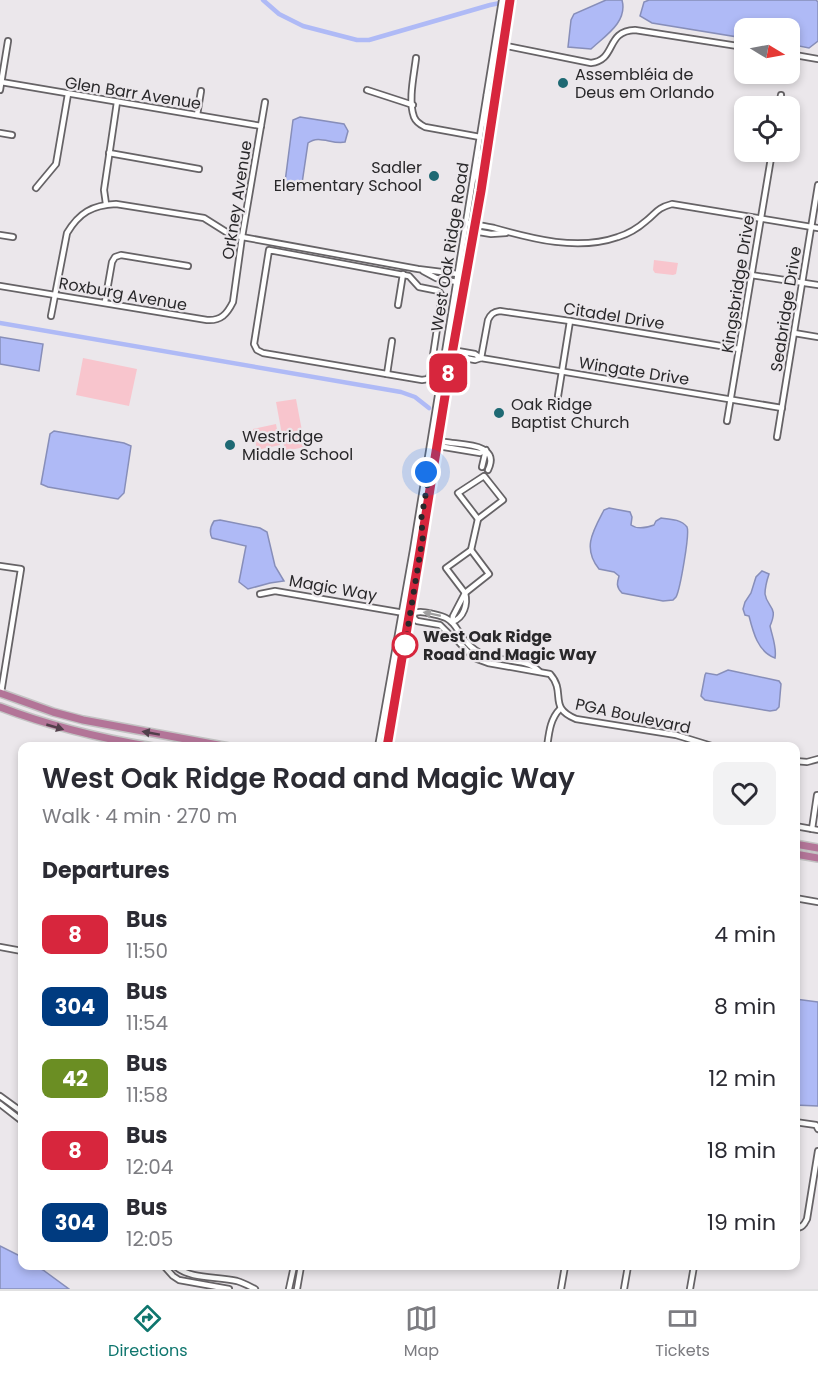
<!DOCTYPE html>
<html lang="en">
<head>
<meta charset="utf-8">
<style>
	:root { --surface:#fff; --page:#f2f2f3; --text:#2b2b33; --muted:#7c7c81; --line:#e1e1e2; --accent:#0f766e }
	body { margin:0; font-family:Poppins,sans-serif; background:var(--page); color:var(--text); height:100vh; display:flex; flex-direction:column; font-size:22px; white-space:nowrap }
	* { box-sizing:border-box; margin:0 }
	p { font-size:20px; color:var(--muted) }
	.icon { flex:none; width:33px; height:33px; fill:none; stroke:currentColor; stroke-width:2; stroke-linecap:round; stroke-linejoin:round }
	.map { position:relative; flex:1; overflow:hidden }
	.drawer { position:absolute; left:18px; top:742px; width:782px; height:528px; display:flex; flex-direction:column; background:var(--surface); border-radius:12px; box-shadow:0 3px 9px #0003 }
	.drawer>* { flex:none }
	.badge { padding:0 12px; border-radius:9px; font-size:21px; line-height:39px }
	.needle { width:39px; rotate:100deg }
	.fabs { position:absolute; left:734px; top:18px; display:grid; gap:12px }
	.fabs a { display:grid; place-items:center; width:66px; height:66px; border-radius:12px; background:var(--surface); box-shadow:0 3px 9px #0003; font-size:30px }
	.you { position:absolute; width:30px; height:30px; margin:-15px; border:4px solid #fff; border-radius:50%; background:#1a73e8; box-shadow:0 0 0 9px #1a73e833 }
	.map>.badge { position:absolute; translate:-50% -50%; box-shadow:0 0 0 3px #fff }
	h2 { padding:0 24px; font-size:22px; line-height:54px }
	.round { display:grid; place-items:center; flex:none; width:63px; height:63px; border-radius:12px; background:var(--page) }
	.overview { display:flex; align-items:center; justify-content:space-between; height:102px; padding:0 24px }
	h1 { font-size:28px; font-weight:600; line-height:45px }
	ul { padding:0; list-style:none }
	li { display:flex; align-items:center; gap:18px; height:72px; padding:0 24px }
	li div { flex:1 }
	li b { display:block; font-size:22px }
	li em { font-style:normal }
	li .badge { min-width:66px; font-weight:700; text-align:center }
	.tabs { display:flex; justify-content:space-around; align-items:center; height:84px; border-top:2px solid var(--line); background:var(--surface); font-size:16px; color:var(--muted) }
	.tabs a { display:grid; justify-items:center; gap:3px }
	.tabs .current { color:var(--accent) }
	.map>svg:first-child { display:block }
	.green { fill:#f8c5cd }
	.water { fill:#afbaf6; stroke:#878eb9; stroke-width:1.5 }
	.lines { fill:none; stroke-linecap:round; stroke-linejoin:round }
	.canal { stroke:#afbaf6; stroke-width:4.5 }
	.minor-casing { stroke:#666366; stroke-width:8 }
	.highway-casing { stroke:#c3c3c3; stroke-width:10 }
	.minor { stroke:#fff; stroke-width:4.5 }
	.highway { stroke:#b37598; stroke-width:7 }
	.oneway { fill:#9f9e9f }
	.oneway2 { fill:#523f4b }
	.line-casing { stroke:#fff; stroke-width:14 }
	.line { stroke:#d7263d; stroke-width:9 }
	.walk { stroke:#29282a; stroke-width:6; stroke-dasharray:0 10.8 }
	.poi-dot { fill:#1e6973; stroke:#ebe7eb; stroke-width:2 }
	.stop-dot { fill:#fff; stroke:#d7263d; stroke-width:3 }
	.labels { text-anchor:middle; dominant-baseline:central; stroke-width:4.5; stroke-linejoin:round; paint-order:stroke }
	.poi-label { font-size:16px; fill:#29282a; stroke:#ebe7eb; text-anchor:start }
	.street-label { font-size:16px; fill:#29282a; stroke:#ebe7eb }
	.stop-label { font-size:16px; font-weight:bold; fill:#29282a; stroke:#ebe7eb; text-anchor:start }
</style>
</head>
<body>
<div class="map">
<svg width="818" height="1289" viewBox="0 0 818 1289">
	<rect width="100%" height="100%" fill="#ebe7eb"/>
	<g class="green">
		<polygon points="654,260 678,263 676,274 673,275 655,273 653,270"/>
		<polygon points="83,358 137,369 129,406 76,395"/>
		<polygon points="296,399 305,447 285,451 276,402"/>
		<polygon points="276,424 280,445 257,450 253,429"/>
	</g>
	<g class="water">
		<path d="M606,0h16c6,22 -17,36 -31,49l-23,-2 3,-27 3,-6z"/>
		<polygon points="649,0 816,0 818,2 818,41 809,48 789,44 789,28 744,28 744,38 652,23 640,16 644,2"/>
		<path d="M300,117l44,7 4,7 -3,11c-13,3 -26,-8 -37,1l-7,47 -16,-8 8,-62z"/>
		<polygon points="0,337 43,344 39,371 0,364"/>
		<polygon points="54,431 124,443 131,446 124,493 118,499 48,487 41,484 50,434"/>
		<path d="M609,508l21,4 2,5 -1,8c7,5 15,3 23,0l2,-4 5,-3c8,1 20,1 26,9 3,6 -7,63 -11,70 -1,1 -2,2 -3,3l-10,1 -41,-8c-6,-6 -5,-10 -3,-17l-5,-4 -15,-3c-17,-21 -6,-38 5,-59z"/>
		<path d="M220,520l40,8 7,4 8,34 9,15 -14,2 -22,6 -9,-7 7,-36 -34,-8c-3,-6 -2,-11 2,-17z"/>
		<path d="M762,571l7,3c-2,6 -4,13 -4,20 2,14 14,12 5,32 2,10 7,21 5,32 -17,-6 -22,-26 -26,-42l-4,-1 -2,-6 2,-7 6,-9 5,-16z"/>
		<polygon points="728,670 779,681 781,684 779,707 776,710 770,711 705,700 701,696 705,675 706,673 717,675"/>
		<polygon points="795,999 818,1002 818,1106 795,1105"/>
		<polygon points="0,1246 22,1257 22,1266 35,1266 43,1270 69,1289 0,1289"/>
	</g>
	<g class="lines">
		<g class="canal">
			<polyline points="263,0 279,14 303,26 357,40 369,40 490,5 515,0"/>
			<polyline points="0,323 401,392 415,397 429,408"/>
		</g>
		<g class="minor-casing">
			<g id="minor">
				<path d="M502,45l89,18c26,-3 14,-32 44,-33l109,17"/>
				<polyline points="789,54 818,59"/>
				<path d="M416,58c-2,17 -8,43 -2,59 2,5 7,8 11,10l55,10"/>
				<polyline points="1,82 261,126"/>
				<polyline points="0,90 8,41"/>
				<polyline points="367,90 413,105"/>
				<polyline points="487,95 490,100 486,122 490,124"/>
				<polyline points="779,106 781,95"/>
				<polyline points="197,115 201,91"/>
				<polyline points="0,133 12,135"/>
				<polyline points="109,153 199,169"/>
				<polyline points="479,153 481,156 477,177 480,188"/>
				<polyline points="36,188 56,164 68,94"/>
				<polyline points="106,204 104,190 117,102"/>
				<path d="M467,223c9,2 18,3 27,5 39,11 84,23 124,9 10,-3 20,-9 28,-16 11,-9 11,-13 26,-17l146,24"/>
				<polyline points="473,231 491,234 506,233"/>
				<polyline points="0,235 13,237"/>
				<polygon points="269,250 409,276 419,287 439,291 442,296 430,375 428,379 422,380 263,353 257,350 254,344"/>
				<polyline points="423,271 436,278 457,282"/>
				<polyline points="751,275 818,285"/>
				<path d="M0,286l207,34c14,1 20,-6 26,-18l9,-65 23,-135"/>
				<polyline points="105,302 112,262 115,257 121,255 188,266"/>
				<polyline points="398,305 403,274"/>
				<path d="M51,316l16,-83c12,-20 25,-28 49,-29l88,14 27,17 187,34 40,5 3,4 -3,20"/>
				<polyline points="794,333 818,337"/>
				<polyline points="452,350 475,354 481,358 782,408"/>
				<polyline points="449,355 475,360 481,358"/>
				<path d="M481,358l7,-38c3,-6 5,-8 12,-9l70,10 169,28"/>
				<polyline points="387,374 392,341"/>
				<polyline points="558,396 570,321"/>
				<polyline points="727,421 772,152"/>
				<polyline points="777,437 818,185"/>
				<path d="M441,444l4,-2c17,3 56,1 43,28"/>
				<polyline points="441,444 444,447 480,453 486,450 482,467"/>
				<polygon points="484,476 503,500 478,519 458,493"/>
				<polyline points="422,530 421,521 429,476 426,472"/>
				<polygon points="471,550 489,574 465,593 446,568"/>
				<polyline points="471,550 478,519"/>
				<polyline points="0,566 21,569 1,693"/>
				<path d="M260,594l15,-3 135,23c9,-3 13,-2 23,0 4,1 9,2 13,4 8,4 11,11 15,17 5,8 13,15 21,19 18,9 43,3 57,17"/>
				<path d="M410,614l7,7 23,4 9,9 6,4 13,14 9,7 11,4 62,11c17,19 -3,33 26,45l100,16 39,12"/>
				<path d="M452,622c12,-4 16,-18 13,-29"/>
				<polyline points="452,622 453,616 465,593"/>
				<polyline points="378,747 413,550 502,0"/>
				<polyline points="387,747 420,551 451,356 482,183 510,0"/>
				<path d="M547,747c2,-14 3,-28 13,-38"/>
				<polyline points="795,761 807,762 818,759"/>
				<polyline points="795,826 818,830"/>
				<polyline points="812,829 817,795 818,795"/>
				<polyline points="795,898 818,902"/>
				<polyline points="0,947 22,951"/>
				<polyline points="0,1096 22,1112"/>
				<polyline points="0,1104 22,1121"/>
				<polyline points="795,1122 816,1125 818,1129"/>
				<path d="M795,1228c7,0 9,-3 12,-9l11,-68"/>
				<polyline points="164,1266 173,1276 179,1280 229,1289"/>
				<path d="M175,1266c16,14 42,10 62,15 7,2 12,5 18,8"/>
				<polyline points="289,1289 294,1266"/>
				<polyline points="297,1289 301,1266"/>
				<polyline points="561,1289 565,1266"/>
				<polyline points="624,1289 628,1266"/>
				<polyline points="690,1289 694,1266"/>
			</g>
		</g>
		<g class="highway-casing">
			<g id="highway">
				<polyline points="0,693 53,712 83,720 229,747"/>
				<path d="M0,707c52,20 99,31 153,40"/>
				<polyline points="795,844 818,848"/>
				<polyline points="795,854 818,858"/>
			</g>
		</g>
		<use href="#minor" class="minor"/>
		<use href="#highway" class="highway"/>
	</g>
	<defs><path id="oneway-solid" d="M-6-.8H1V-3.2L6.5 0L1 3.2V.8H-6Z" transform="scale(1.5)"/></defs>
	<use class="oneway" href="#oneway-solid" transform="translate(432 614) rotate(-168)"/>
	<g class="oneway2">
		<use href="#oneway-solid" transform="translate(55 727) rotate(16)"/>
		<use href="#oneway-solid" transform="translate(151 733) rotate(-170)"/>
	</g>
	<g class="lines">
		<g class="line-casing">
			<polyline id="line" points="387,747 420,551 450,365 481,191 510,0"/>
		</g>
		<use href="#line" class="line"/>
		<polyline class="walk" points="405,645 423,536 421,520 429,476 426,472"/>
	</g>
	<g class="poi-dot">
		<circle cx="563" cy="83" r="6"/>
		<circle cx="434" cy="176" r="6"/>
		<circle cx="499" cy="413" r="6"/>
		<circle cx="230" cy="445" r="6"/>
	</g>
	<circle class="stop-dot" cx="405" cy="645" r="12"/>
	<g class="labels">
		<g class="poi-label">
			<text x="575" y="74">Assembléia de<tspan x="575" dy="18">Deus em Orlando</tspan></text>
			<text x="422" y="167" text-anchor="end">Sadler<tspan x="422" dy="18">Elementary School</tspan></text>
			<text x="511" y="404">Oak Ridge<tspan x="511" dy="18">Baptist Church</tspan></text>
			<text x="242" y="436">Westridge<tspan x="242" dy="18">Middle School</tspan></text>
		</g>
		<g class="street-label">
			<text transform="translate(133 93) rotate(9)">Glen Barr Avenue</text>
			<text transform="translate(237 200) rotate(-81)">Orkney Avenue</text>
			<text transform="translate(450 247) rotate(-81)">West Oak Ridge Road</text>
			<text transform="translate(738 284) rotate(-81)">Kingsbridge Drive</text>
			<text transform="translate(123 294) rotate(10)">Roxburg Avenue</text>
			<text transform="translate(786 309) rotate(-81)">Seabridge Drive</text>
			<text transform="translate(614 316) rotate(9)">Citadel Drive</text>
			<text transform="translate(634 371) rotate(9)">Wingate Drive</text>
			<text transform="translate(333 588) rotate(10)">Magic Way</text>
			<text transform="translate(633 716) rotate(12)">PGA Boulevard</text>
		</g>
		<g class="stop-label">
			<text x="423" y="636">West Oak Ridge<tspan x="423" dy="18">Road and Magic Way</tspan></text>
		</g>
	</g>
</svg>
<div class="fabs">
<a><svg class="needle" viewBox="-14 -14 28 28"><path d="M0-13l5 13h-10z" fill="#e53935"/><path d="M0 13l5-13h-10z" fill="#7c7c81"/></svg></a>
<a><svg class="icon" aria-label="locate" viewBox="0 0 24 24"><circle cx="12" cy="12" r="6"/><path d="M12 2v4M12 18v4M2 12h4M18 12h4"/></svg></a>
</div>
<div class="you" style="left:426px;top:472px"></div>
<b class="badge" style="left:448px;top:373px;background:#d7263d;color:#fff">8</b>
<section class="drawer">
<div class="overview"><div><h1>West Oak Ridge Road and Magic Way</h1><p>Walk · 4 min · 270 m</p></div><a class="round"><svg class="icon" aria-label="heart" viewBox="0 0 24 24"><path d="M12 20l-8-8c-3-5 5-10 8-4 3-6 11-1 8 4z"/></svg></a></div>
<h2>Departures</h2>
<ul>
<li><span class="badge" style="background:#d7263d;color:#fff">8</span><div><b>Bus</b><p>11:50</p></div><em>4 min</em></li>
<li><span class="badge" style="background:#003b80;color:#fff">304</span><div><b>Bus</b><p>11:54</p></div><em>8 min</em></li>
<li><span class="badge" style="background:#6b8e23;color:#fff">42</span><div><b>Bus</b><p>11:58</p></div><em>12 min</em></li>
<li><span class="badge" style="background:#d7263d;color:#fff">8</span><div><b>Bus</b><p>12:04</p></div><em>18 min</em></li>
<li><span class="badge" style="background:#003b80;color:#fff">304</span><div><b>Bus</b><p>12:05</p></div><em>19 min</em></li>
</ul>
</section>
</div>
<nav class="tabs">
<a class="current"><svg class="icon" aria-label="directions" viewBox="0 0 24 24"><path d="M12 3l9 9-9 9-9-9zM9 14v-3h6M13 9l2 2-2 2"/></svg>Directions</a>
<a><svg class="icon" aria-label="map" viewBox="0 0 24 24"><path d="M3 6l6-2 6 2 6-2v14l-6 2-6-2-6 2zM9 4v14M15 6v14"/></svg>Map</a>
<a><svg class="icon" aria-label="tickets" viewBox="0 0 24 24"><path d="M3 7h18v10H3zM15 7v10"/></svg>Tickets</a>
</nav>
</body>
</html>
